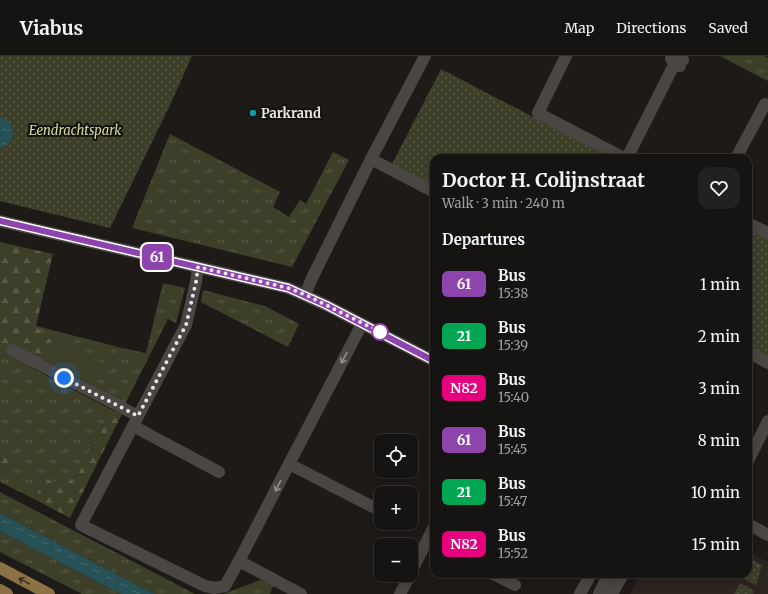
<!DOCTYPE html>
<html lang="en">
<head>
<meta charset="utf-8">
<style>
	:root { --surface:#161412; --page:#232120; --text:#f1f3f6; --muted:#9e9e9f; --line:#353332 }
	body { margin:0; font-family:Merriweather,serif; background:var(--page); color:var(--text); height:100vh; display:flex; flex-direction:column; font-size:15px; white-space:nowrap }
	* { box-sizing:border-box; margin:0 }
	p { font-size:13px; color:var(--muted) }
	.icon { flex:none; width:22px; height:22px; fill:none; stroke:currentColor; stroke-width:2; stroke-linecap:round; stroke-linejoin:round }
	.map { position:relative; flex:1; overflow:hidden }
	.panel { position:absolute; left:430px; top:98px; width:322px; height:424px; display:flex; flex-direction:column; background:var(--surface); border-radius:12px; box-shadow:0 2px 10px #0003,0 0 0 1px var(--line) }
	.panel>* { flex:none }
	.badge { padding:0 8px; border-radius:6px; font-size:14px; line-height:26px }
	.buttons { position:absolute; left:374px; top:378px; display:grid; gap:8px }
	.buttons a { display:grid; place-items:center; width:44px; height:44px; border-radius:8px; background:var(--surface); box-shadow:0 2px 10px #0003,0 0 0 1px var(--line); font-size:20px }
	.you { position:absolute; width:20px; height:20px; margin:-10px; border:3px solid #fff; border-radius:50%; background:#1a73e8; box-shadow:0 0 0 6px #1a73e833 }
	.map>.badge { position:absolute; translate:-50% -50%; box-shadow:0 0 0 2px #fff }
	h2 { padding:0 12px; font-size:15px; line-height:36px }
	.round { display:grid; place-items:center; flex:none; width:42px; height:42px; border-radius:12px; background:var(--page) }
	.overview { display:flex; align-items:center; justify-content:space-between; height:68px; padding:0 12px }
	h1 { font-size:19px; font-weight:700; line-height:30px }
	ul { padding:0; list-style:none }
	li { display:flex; align-items:center; gap:12px; height:52px; padding:0 12px }
	li div { flex:1 }
	li b { display:block; font-size:15px }
	li em { font-style:normal }
	li .badge { min-width:44px; font-weight:700; text-align:center }
	header { display:flex; align-items:center; gap:24px; box-sizing:border-box; height:56px; padding:0 20px; background:var(--surface); border-bottom:1px solid var(--line) }
	header strong { font-size:19px }
	nav { display:flex; gap:22px; margin-inline-start:auto; font-size:14px }
	.map>svg:first-child { display:block }
	.built { fill:#2b241f }
	.grass { fill:url(#grass-tufts) }
	.forest { fill:url(#forest-firs) }
	.park { fill:url(#park-dots) }
	.pitch { fill:#3e3f28 }
	.water { fill:url(#water-ripples) }
	.lines { fill:none; stroke-linecap:round; stroke-linejoin:round }
	.street { stroke:#494644; stroke-width:12 }
	.secondary { stroke:#494644; stroke-width:12 }
	.primary { stroke:#8b7143; stroke-width:12 }
	.oneway { stroke:#918e8d }
	.oneway2 { stroke:#3d3321 }
	.line-casing { stroke:#fff; stroke-width:9 }
	.line { stroke:#8e44ad; stroke-width:6 }
	.walk { stroke:#e9e7e6; stroke-width:4; stroke-dasharray:0 7.2 }
	.culture-dot { fill:#0f9aa8; stroke:#13110f; stroke-width:1.5 }
	.stop-dot { fill:#fff; stroke:#8e44ad; stroke-width:2 }
	.labels { text-anchor:middle; dominant-baseline:central; stroke-width:4; stroke-linejoin:round; paint-order:stroke }
	.poi-label { font-size:13px; font-weight:bold; fill:#e9e7e6; stroke:#13110f; text-anchor:start }
	.park-label { font-size:13px; font-style:italic; fill:#d5da9d; stroke:#13110f }
</style>
</head>
<body>
<header>
<strong>Viabus</strong>
<nav><a>Map</a><a>Directions</a><a>Saved</a></nav>
</header>
<div class="map">
<svg width="768" height="538" viewBox="0 0 768 538">
	<defs>
		<pattern id="grass-tufts" width="24" height="20" patternUnits="userSpaceOnUse"><rect width="24" height="20" fill="#3e3f28"/><path d="M3 7l-1-3M5 7V3M7 7l1-3M15 17l-1-3M17 17v-4M19 17l1-3" fill="none" stroke="#5a5b47"/></pattern>
		<pattern id="forest-firs" width="22" height="20" patternUnits="userSpaceOnUse"><rect width="22" height="20" fill="#3e3f28"/><path d="M5 1l3.5 6h-7zM16 11l3.5 6h-7z" fill="#5a5b47"/></pattern>
		<pattern id="park-dots" width="8" height="8" patternUnits="userSpaceOnUse"><rect width="8" height="8" fill="#3e3f28"/><path d="M2 2h.1M6 6h.1" fill="none" stroke="#5a5b47" stroke-width="1.8" stroke-linecap="round"/></pattern>
		<pattern id="water-ripples" width="26" height="14" patternUnits="userSpaceOnUse"><rect width="26" height="14" fill="#255157"/><path d="M2 4q2-2 4 0t4 0M15 11q2-2 4 0t4 0" fill="none" stroke="#456a6f"/></pattern>
	</defs>
	<rect width="100%" height="100%" fill="#1d1a18"/>
	<polygon class="built" points="748,496 768,506 768,538 630,538 640,518 748,518"/>
	<g class="grass">
		<polygon points="720,0 764,0 768,2 768,25"/>
		<polygon points="170,78 280,136 273,151 289,161 300,144 306,148 333,96 349,104 292,211 132,172"/>
		<polygon points="163,227 185,232 176,267 168,263 125,348 93,332 95,327 46,302 36,270 122,292 146,297"/>
		<polygon points="203,234 265,250 299,268 288,291 201,246"/>
		<polygon points="0,298 34,313 112,354 77,419 69,425 54,426 46,422 34,443 0,426 0,420 10,403 0,396"/>
		<polygon points="0,436 195,538 154,538 0,457"/>
		<polygon points="0,475 121,538 82,538 0,496"/>
		<polygon points="261,524 274,529 270,537 271,538 223,538"/>
	</g>
	<g class="forest">
		<polygon points="0,186 53,198 36,270 49,282 51,286 46,302 34,313 0,298"/>
		<polygon points="112,354 122,358 70,462 34,443 46,422 54,426 69,425 77,419"/>
		<polygon points="0,396 10,403 0,420"/>
	</g>
	<g class="park">
		<polygon points="0,0 192,0 170,49 110,172 0,145"/>
		<polygon points="441,13 612,102 434,102 434,130 392,108"/>
		<polygon points="748,172 768,182 768,303 748,293"/>
		<polygon points="752,504 762,509 756,529 743,522 745,518 748,518 748,512"/>
		<polygon points="740,527 754,535 753,538 734,538"/>
	</g>
	<polygon class="pitch" points="54,281 105,308 94,330 42,303"/>
	<g class="water">
		<path d="M0,61c17,5 17,27 0,31z"/>
		<polygon points="0,457 154,538 121,538 0,475"/>
	</g>
	<g class="lines">
		<g class="street">
			<polyline points="566,0 538,57 624,102"/>
			<polyline points="627,102 674,9 680,10 671,3 683,4 678,0"/>
			<polyline points="736,102 765,48"/>
			<polyline points="371,103 434,136"/>
			<polyline points="748,167 768,177"/>
			<polyline points="198,211 196,226 186,269 177,286 81,469 205,530 215,532 225,530 239,505 289,408 362,268"/>
			<polyline points="12,294 138,360"/>
			<polyline points="748,296 768,307"/>
			<polyline points="133,370 219,416"/>
			<polyline points="748,405 768,365"/>
			<polyline points="289,408 381,455"/>
			<polyline points="239,505 301,538"/>
			<polyline points="411,516 434,471"/>
			<polyline points="493,518 515,529"/>
			<polyline points="400,538 410,519"/>
			<polyline points="580,538 591,518"/>
		</g>
		<g class="secondary">
			<polyline points="0,165 288,232 326,249 434,305"/>
			<polyline points="305,239 312,222 371,103 425,0"/>
			<polyline points="748,468 768,479"/>
			<polyline points="599,538 609,518"/>
			<polyline points="612,538 623,518"/>
		</g>
		<g class="primary">
			<polyline points="0,512 49,538"/>
			<polyline points="0,534 7,538"/>
		</g>
	</g>
	<defs><path id="oneway-shaft" d="M-6 0H5M1.5-3L5.5 0L1.5 3" fill="none" stroke-width="1.6" stroke-linecap="round" stroke-linejoin="round"/></defs>
	<g class="oneway">
		<use href="#oneway-shaft" transform="translate(344 302) rotate(118)"/>
		<use href="#oneway-shaft" transform="translate(278 430) rotate(117)"/>
	</g>
	<use class="oneway2" href="#oneway-shaft" transform="translate(24 525) rotate(-152)"/>
	<g class="lines">
		<g class="line-casing">
			<polyline id="line" points="0,165 288,232 326,249 434,305"/>
		</g>
		<use href="#line" class="line"/>
		<polyline class="walk" points="64,322 138,360 186,269 196,226 198,211 288,232 306,239 380,276"/>
	</g>
	<circle class="culture-dot" cx="253" cy="57" r="4"/>
	<circle class="stop-dot" cx="380" cy="276" r="8"/>
	<g class="labels">
		<g class="poi-label">
			<text x="261" y="57">Parkrand</text>
		</g>
		<g class="park-label">
			<text x="75" y="74">Eendrachtspark</text>
		</g>
	</g>
</svg>
<div class="buttons">
<a><svg class="icon" aria-label="locate" viewBox="0 0 24 24"><circle cx="12" cy="12" r="6"/><path d="M12 2v4M12 18v4M2 12h4M18 12h4"/></svg></a>
<a>+</a>
<a>−</a>
</div>
<div class="you" style="left:64px;top:322px"></div>
<b class="badge" style="left:157px;top:201px;background:#8e44ad;color:#fff">61</b>
<section class="panel">
<div class="overview"><div><h1>Doctor H. Colijnstraat</h1><p>Walk · 3 min · 240 m</p></div><a class="round"><svg class="icon" aria-label="heart" viewBox="0 0 24 24"><path d="M12 20l-8-8c-3-5 5-10 8-4 3-6 11-1 8 4z"/></svg></a></div>
<h2>Departures</h2>
<ul>
<li><span class="badge" style="background:#8e44ad;color:#fff">61</span><div><b>Bus</b><p>15:38</p></div><em>1 min</em></li>
<li><span class="badge" style="background:#00a651;color:#fff">21</span><div><b>Bus</b><p>15:39</p></div><em>2 min</em></li>
<li><span class="badge" style="background:#e6007e;color:#fff">N82</span><div><b>Bus</b><p>15:40</p></div><em>3 min</em></li>
<li><span class="badge" style="background:#8e44ad;color:#fff">61</span><div><b>Bus</b><p>15:45</p></div><em>8 min</em></li>
<li><span class="badge" style="background:#00a651;color:#fff">21</span><div><b>Bus</b><p>15:47</p></div><em>10 min</em></li>
<li><span class="badge" style="background:#e6007e;color:#fff">N82</span><div><b>Bus</b><p>15:52</p></div><em>15 min</em></li>
</ul>
</section>
</div>
</body>
</html>
